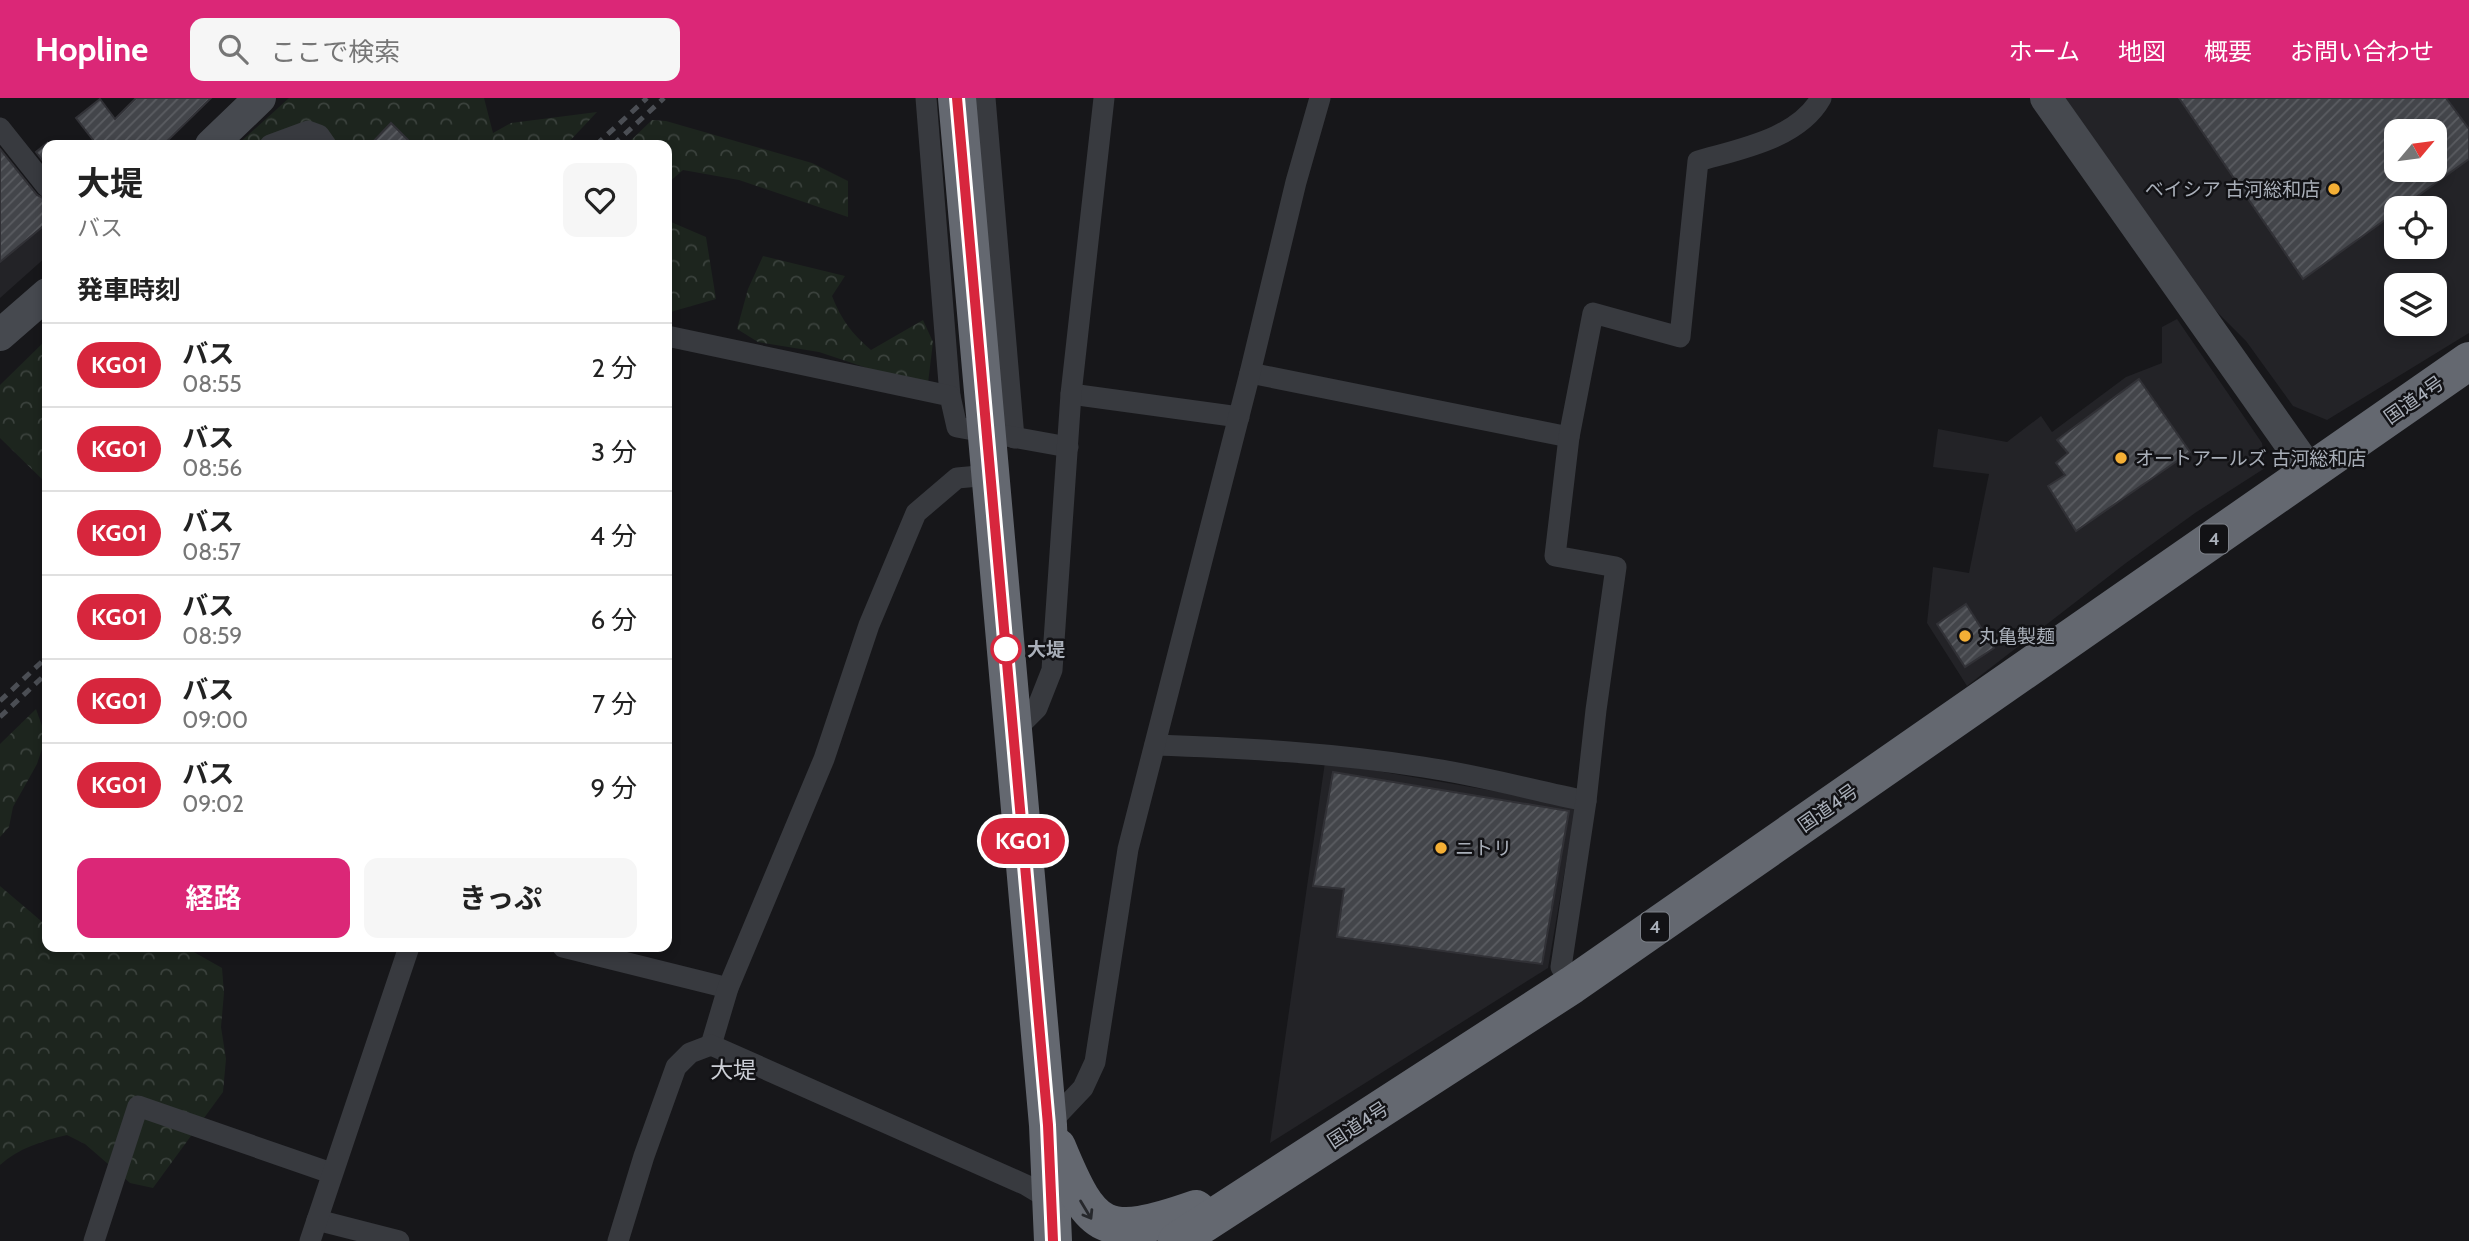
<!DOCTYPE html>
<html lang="ja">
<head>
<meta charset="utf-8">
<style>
	:root { --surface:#fff; --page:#f6f6f6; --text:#222; --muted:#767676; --line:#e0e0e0; --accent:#db2777 }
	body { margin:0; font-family:Cabin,"Noto Sans JP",sans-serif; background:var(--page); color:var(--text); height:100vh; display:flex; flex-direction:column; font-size:26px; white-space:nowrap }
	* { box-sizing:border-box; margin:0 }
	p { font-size:23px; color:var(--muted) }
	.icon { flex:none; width:38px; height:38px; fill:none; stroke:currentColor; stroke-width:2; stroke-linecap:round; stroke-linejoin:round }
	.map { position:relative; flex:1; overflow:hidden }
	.panel { position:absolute; left:42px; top:42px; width:630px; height:812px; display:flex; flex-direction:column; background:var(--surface); border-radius:14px; box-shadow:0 4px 10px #0003 }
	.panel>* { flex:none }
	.badge { padding:0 14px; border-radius:23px; font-size:24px; line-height:46px }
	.needle { width:46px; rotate:61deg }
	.controls { position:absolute; left:2384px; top:21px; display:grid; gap:14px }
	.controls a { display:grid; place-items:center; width:63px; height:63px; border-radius:14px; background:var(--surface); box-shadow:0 4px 10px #0003; font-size:35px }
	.map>.badge { position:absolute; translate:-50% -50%; box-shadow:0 0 0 4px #fff }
	h2 { padding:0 35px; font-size:26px; line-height:63px }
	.round { display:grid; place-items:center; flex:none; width:74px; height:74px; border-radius:14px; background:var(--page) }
	.summary { display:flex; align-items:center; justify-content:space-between; height:119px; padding:0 35px }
	h1 { font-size:33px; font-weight:700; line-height:52px }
	.primary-button { display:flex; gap:14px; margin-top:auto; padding:14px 35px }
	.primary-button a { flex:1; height:80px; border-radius:14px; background:var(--accent); color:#fff; font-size:28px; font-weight:700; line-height:80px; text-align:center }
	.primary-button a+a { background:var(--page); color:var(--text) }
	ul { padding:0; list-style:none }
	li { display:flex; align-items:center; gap:21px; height:84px; padding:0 35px; border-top:2px solid var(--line) }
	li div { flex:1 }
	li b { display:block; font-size:26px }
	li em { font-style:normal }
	li .badge { min-width:77px; font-weight:700; text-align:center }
	header { display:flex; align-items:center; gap:42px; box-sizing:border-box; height:98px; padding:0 35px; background:var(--accent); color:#fff }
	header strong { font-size:33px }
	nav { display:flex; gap:38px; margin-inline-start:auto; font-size:24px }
	.search { width:490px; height:63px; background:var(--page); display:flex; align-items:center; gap:18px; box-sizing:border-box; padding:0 24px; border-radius:14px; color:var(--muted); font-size:26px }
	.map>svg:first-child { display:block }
	.built { fill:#232327; fill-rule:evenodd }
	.forest { fill:url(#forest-crowns) }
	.building { fill:url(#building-hatch); stroke:#313136; stroke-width:2; fill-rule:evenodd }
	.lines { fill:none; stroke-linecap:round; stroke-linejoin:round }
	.street { stroke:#383a3f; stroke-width:21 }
	.secondary { stroke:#46494f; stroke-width:32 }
	.highway { stroke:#646870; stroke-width:38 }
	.rail { stroke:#4b4e54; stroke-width:5; stroke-dasharray:9 7; stroke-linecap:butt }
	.oneway { stroke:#26282c }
	.line-casing { stroke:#fff; stroke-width:16 }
	.line { stroke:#d7263d; stroke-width:10 }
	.poi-dot { fill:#f4af35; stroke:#121215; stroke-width:2.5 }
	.stop-dot { fill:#fff; stroke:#d7263d; stroke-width:3.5 }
	.labels { text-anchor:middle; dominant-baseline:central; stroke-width:5; stroke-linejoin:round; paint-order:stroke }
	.shield { fill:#121215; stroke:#7c8088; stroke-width:2 }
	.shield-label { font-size:18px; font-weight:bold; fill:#a9afb9 }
	.poi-label { font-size:19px; fill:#a9afb9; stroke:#121215; text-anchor:start }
	.street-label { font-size:19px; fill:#a9afb9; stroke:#121215 }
	.stop-label { font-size:19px; font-weight:bold; fill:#a9afb9; stroke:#121215; text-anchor:start }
	.quarter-label { font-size:23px; fill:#cbced5; stroke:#121215 }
</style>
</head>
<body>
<header>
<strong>Hopline</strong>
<div class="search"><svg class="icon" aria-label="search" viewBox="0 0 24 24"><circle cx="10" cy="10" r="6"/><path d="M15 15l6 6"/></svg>ここで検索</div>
<nav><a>ホーム</a><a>地図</a><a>概要</a><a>お問い合わせ</a></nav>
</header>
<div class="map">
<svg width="2469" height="1143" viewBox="0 0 2469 1143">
	<defs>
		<pattern id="forest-crowns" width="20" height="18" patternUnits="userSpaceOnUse" patternTransform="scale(1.75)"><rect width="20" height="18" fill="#1d251e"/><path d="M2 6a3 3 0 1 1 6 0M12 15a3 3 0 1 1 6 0" fill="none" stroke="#3b423d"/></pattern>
		<pattern id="building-hatch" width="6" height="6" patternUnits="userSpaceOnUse" patternTransform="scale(1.75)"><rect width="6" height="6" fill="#43454a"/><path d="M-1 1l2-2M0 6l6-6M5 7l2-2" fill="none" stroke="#5b5d62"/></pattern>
	</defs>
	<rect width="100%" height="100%" fill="#17171a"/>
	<g class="built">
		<path d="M2065,0h404v235l-142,87 -34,-14 -47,-65 -31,-31zM2396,33h38v39h-38zM2396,110h38v39h-38zM2396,187h38v39h-38z"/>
		<polygon points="0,60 47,129 47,158 0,200"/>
		<polygon points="2177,221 2262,345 2265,370 2195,415 2126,465 1967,588 1927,525 1933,469 1969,475 1989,376 1933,369 1938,331 2007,344 2041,318 2052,334 2126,279 2162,265 2162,229"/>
		<polygon points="1325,664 1576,707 1548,870 1270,1045"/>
	</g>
	<g class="forest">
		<polygon points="289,0 484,0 493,35 511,25 597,14 566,47 237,47"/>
		<polygon points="652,22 666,23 812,65 848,83 848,119 739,82 683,72 667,86 667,47 626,47"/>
		<polygon points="667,117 671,124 706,139 716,201 667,215"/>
		<path d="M763,158l82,20 -13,20c9,23 20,38 39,54l52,-30 10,22 -5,41 -43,-9 -66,-22 -61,-10 -21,-13 11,-40z"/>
		<polygon points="47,241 47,386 0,340 0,287"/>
		<polygon points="36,611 46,639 37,666 13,709 9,729 0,739 0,646"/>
		<path d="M0,788l47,40v21h138l37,21 2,25 -3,34 5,32 -3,33 -70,96 -23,-5 -45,-39 -18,-9c-25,6 -48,13 -67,30z"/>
	</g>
	<g class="building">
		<polygon points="136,0 211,0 163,47 97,47 76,20 100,1 115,21"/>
		<path d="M2179,0h267l23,31v30l-68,49h-5v4l-93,67zM2396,33h38v39h-38z"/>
		<polygon points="391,25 413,47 370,47"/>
		<polygon points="47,45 47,68 36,54"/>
		<polygon points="0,51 37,97 47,102 47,125 0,164"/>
		<polygon points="2139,281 2190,354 2076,433 2048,388 2065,377 2056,365 2068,355 2057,342"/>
		<polygon points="1966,506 1994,550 1965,569 1937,526"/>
		<polygon points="1333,674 1569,713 1542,866 1337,839 1344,791 1313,788"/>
	</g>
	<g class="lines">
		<g class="street">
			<polyline points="926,0 950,298"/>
			<polyline points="985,0 1014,340"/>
			<polyline points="0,30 47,89"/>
			<polyline points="270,47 308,33 319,37 326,47"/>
			<polyline points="667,238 950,298 957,329 1068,349"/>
			<polyline points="1250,275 1569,339"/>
			<polyline points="1071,296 1239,319"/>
			<polyline points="1013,634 1037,610 1052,572 1071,296 1104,0"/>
			<path d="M1155,647c90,3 179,8 268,22 55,8 109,23 163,34"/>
			<polyline points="563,849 728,890"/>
			<path d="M1572,887l-11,-18 25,-166 10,-91 20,-143 -61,-11 14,-119 24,-124 87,24 18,-176c41,-12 100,-22 123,-63"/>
			<polyline points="711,947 728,890 824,661 869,527 916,415 957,380 990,377"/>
			<polyline points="1048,1027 1083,990 1095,964 1128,751 1250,275 1296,84 1320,0"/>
			<polyline points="317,1122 399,1143"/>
			<polyline points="94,1143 138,1008 331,1075"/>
			<polyline points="310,1143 409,849"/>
			<polyline points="618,1143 644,1058 676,969 690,955 711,947 1026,1087 1051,1102"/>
		</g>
		<g class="secondary">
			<polyline points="2046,0 2310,374"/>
			<polyline points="211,47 260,0"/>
			<polyline points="0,237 47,196"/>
		</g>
		<g class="highway">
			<polyline points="957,0 1048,1027 1053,1143"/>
			<path d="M1057,1049c35,85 47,94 139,62"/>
			<polyline points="1177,1143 1572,887 2469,263"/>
		</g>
		<g class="rail">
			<polyline points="596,47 647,0"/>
			<polyline points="613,47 664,0"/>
			<polyline points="0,603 47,559"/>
			<polyline points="0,619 47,575"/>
		</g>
	</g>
	<defs><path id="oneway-shaft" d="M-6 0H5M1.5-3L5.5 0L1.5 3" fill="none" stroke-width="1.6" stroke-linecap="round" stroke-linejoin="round" transform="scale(1.75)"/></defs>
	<use class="oneway" href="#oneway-shaft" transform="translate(1086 1112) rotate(59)"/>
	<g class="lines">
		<g class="line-casing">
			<polyline id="line" points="957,0 1048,1027 1053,1143"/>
		</g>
		<use href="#line" class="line"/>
	</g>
	<g class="poi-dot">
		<circle cx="2334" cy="91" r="7"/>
		<circle cx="2121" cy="360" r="7"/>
		<circle cx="1965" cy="538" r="7"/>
		<circle cx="1441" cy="750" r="7"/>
	</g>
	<circle class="stop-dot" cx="1006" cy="551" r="14"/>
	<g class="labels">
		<g class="shield">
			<rect x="2200" y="426.5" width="28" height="29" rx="5"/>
			<rect x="1641" y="814.5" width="28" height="29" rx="5"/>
		</g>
		<g class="shield-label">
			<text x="2214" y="441">4</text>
			<text x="1655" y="829">4</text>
		</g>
		<g class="poi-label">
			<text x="2320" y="91" text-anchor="end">ベイシア 古河総和店</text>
			<text x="2135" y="360">オートアールズ 古河総和店</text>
			<text x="1979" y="538">丸亀製麺</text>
			<text x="1455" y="750">ニトリ</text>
		</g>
		<g class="street-label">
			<text transform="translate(2414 302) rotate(-35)">国道4号</text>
			<text transform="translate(1828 710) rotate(-35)">国道4号</text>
			<text transform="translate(1358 1027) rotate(-33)">国道4号</text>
		</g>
		<g class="stop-label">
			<text x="1027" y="551">大堤</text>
		</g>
		<g class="quarter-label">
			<text x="733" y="972">大堤</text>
		</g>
	</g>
</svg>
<div class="controls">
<a><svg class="needle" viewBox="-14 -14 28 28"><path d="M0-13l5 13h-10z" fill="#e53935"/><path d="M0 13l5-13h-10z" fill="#767676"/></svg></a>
<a><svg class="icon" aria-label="locate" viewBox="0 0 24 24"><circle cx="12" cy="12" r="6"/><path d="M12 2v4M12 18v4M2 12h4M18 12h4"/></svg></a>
<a><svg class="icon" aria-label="layers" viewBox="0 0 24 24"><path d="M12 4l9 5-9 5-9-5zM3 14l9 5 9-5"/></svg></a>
</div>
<b class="badge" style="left:1023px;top:743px;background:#d7263d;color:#fff">KG01</b>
<section class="panel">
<div class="summary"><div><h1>大堤</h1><p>バス</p></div><a class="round"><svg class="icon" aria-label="heart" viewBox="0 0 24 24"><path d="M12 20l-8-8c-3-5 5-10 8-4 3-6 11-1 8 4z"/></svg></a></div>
<h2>発車時刻</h2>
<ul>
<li><span class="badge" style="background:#d7263d;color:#fff">KG01</span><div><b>バス</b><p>08:55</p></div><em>2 分</em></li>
<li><span class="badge" style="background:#d7263d;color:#fff">KG01</span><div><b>バス</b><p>08:56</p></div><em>3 分</em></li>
<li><span class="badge" style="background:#d7263d;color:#fff">KG01</span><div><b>バス</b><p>08:57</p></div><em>4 分</em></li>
<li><span class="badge" style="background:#d7263d;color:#fff">KG01</span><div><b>バス</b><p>08:59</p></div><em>6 分</em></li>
<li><span class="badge" style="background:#d7263d;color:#fff">KG01</span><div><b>バス</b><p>09:00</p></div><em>7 分</em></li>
<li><span class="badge" style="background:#d7263d;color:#fff">KG01</span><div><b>バス</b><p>09:02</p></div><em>9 分</em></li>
</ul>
<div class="primary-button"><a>経路</a><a>きっぷ</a></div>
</section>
</div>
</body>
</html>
